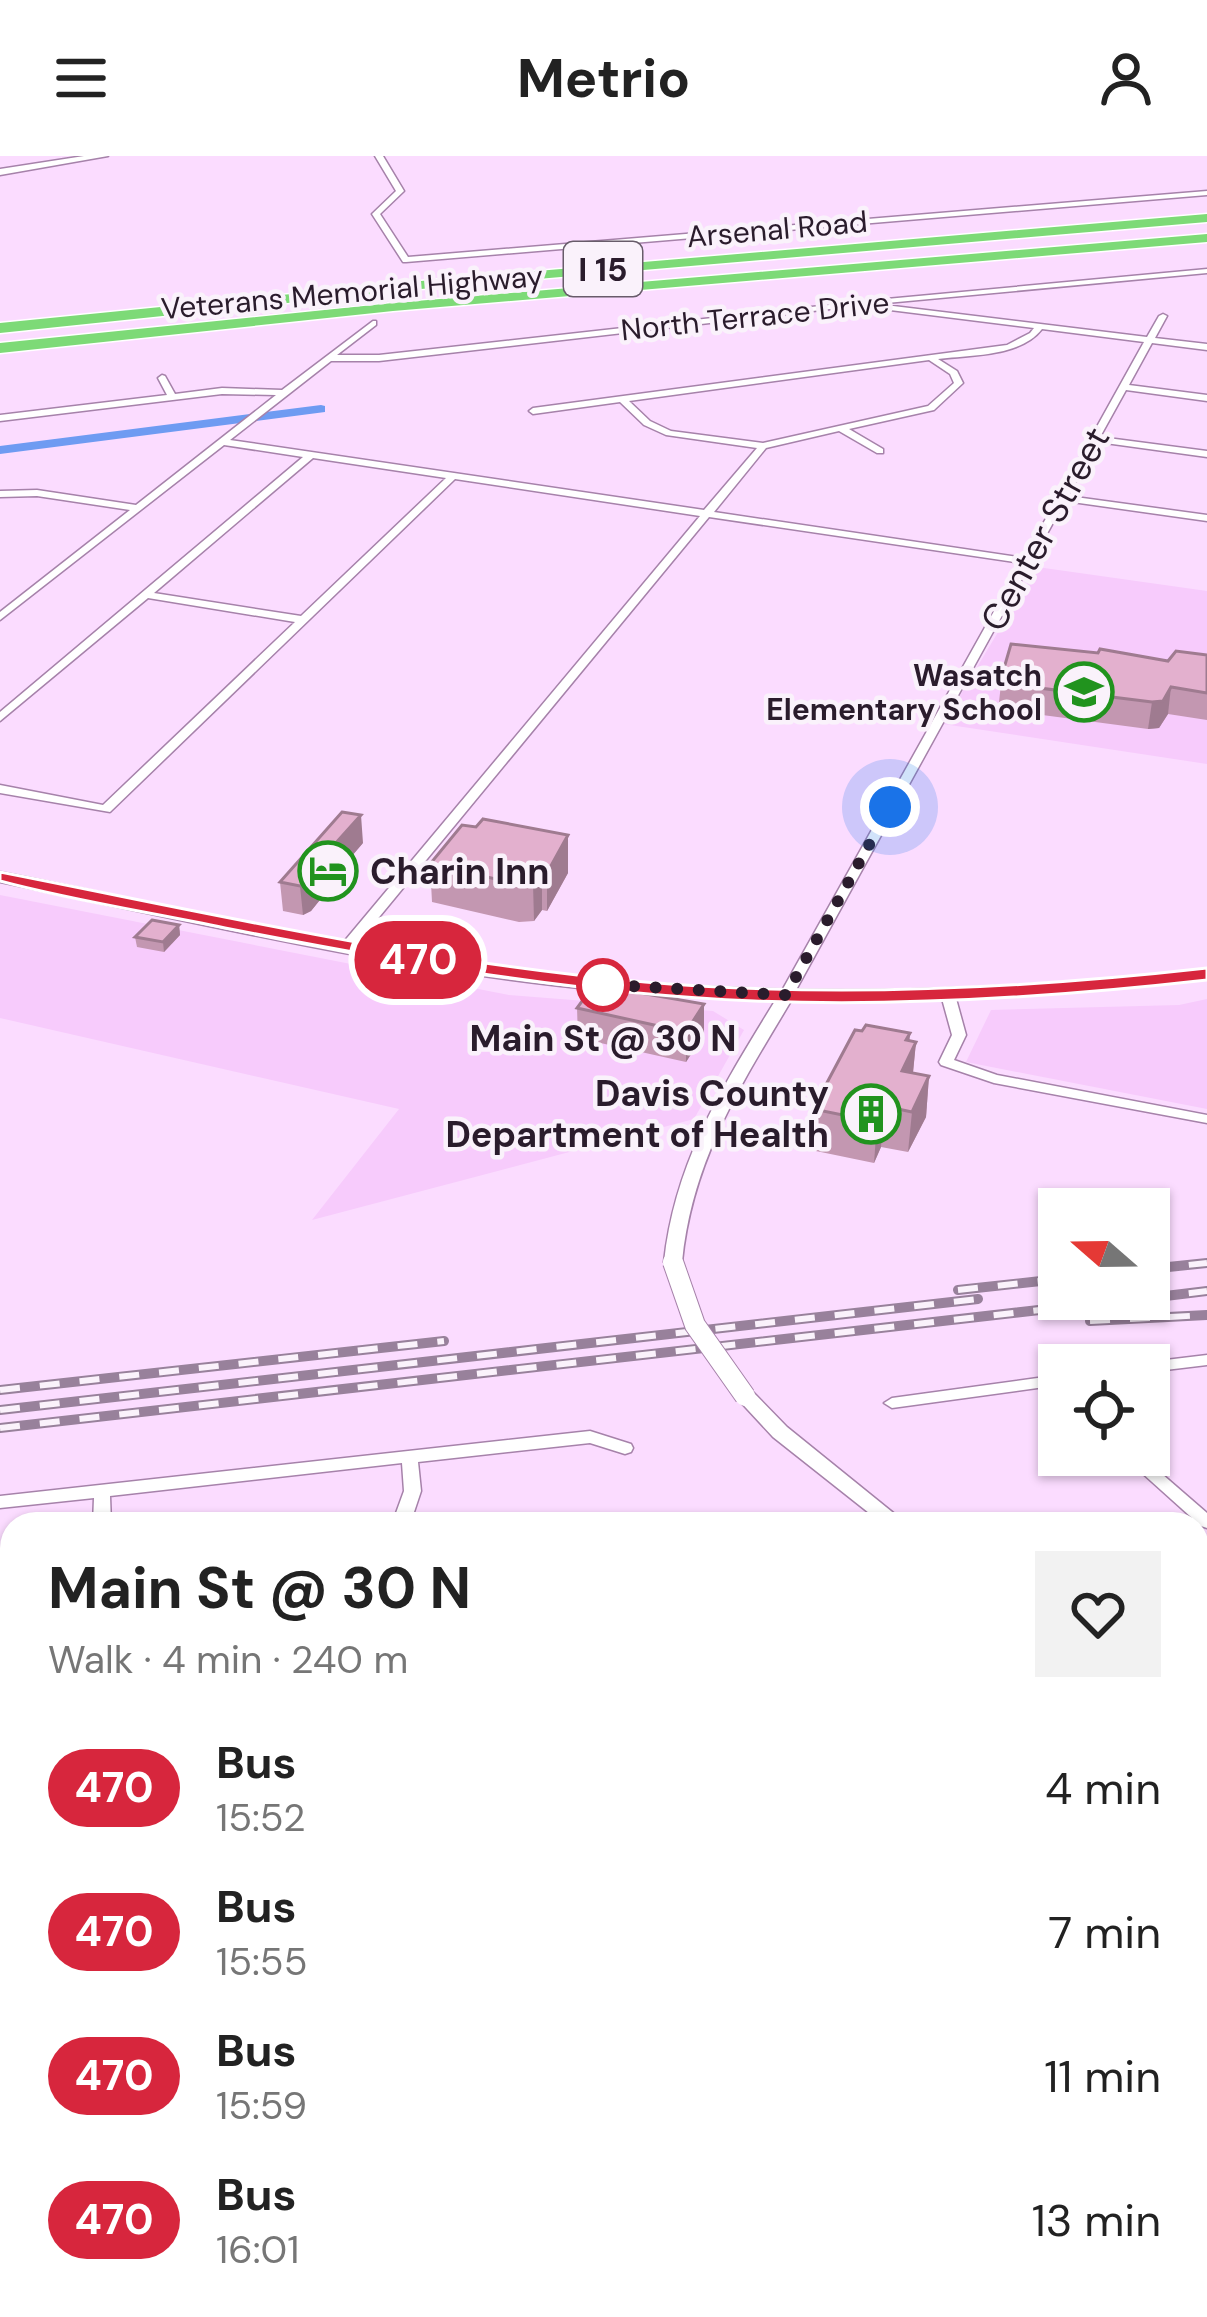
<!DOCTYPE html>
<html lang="en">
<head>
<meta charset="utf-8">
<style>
	:root { --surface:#fff; --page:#f2f2f2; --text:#222; --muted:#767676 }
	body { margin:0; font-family:"DM Sans",sans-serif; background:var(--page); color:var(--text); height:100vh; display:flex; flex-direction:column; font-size:45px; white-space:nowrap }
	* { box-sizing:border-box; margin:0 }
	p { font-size:39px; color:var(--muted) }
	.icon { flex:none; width:66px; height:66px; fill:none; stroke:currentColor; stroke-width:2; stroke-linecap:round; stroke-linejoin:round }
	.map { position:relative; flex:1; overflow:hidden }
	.sheet { position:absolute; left:0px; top:1356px; width:1209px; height:807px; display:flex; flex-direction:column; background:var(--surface); border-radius:36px 36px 0 0; box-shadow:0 3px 9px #0004 }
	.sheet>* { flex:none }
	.badge { padding:0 24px; border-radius:39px; font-size:42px; line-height:78px }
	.needle { width:78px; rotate:290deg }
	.tools { position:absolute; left:1038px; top:1032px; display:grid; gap:24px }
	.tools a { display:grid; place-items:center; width:132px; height:132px; border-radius:0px; background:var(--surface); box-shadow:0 3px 9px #0004; font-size:60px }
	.you { position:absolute; width:60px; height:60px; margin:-30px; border:9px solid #fff; border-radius:50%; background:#1a73e8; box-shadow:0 0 0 18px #1a73e833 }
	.map>.badge { position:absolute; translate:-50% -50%; box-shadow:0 0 0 6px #fff }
	.round { display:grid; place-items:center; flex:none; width:126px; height:126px; border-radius:0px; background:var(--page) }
	.headline { display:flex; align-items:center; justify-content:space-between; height:204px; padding:0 48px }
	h1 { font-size:57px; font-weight:700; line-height:90px }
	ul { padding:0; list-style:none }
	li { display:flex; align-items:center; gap:36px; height:144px; padding:0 48px }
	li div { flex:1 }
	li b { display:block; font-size:45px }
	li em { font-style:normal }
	li .badge { min-width:132px; font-weight:700; text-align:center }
	header { display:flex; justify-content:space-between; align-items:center; height:156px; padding:0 48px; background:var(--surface); font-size:54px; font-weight:700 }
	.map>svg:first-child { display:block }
	.built { fill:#f7cbfc }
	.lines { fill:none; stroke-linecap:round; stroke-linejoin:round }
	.canal { fill:#6e9bf2; fill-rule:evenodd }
	.minor-casing { stroke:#a682aa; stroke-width:3 }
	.tertiary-casing { stroke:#a682aa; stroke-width:3 }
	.secondary-casing { stroke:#a682aa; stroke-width:3 }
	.motorway-casing { stroke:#fff; stroke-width:3 }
	.minor { fill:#fff; fill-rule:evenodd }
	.tertiary { fill:#fff; fill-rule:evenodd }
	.secondary { fill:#fff; fill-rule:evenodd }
	.motorway { fill:#7dda77; fill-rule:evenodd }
	.rail-casing { stroke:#98819b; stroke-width:10 }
	.rail { stroke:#faf2fb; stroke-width:6; stroke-dasharray:20; stroke-linecap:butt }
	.tertiary-bridge-casing { stroke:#a682aa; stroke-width:22; stroke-linecap:butt }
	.tertiary-bridge { stroke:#fff; stroke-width:20 }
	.wall { fill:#c397b1 }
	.shaded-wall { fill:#9f7b90 }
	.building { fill:#e3b0ce; stroke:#9f7b90; stroke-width:3 }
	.line { fill:#d7263d; stroke:#fff; stroke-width:3 }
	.walk { stroke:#2a1c2c; stroke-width:12; stroke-dasharray:0 21.6 }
	.stop-dot { fill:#fff; stroke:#d7263d; stroke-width:6 }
	.labels { text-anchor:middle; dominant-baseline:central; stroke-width:9; stroke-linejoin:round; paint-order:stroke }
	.far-street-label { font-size:30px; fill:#2a1c2c; stroke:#faf2fb }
	.far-poi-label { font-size:30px; font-weight:bold; fill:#2a1c2c; stroke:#faf2fb; text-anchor:end }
	.shield { fill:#faf2fb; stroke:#685c6a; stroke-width:3 }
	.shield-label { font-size:33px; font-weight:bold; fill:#2a1c2c }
	.street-label { font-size:36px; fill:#2a1c2c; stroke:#faf2fb }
	.poi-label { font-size:36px; font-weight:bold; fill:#2a1c2c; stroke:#faf2fb; text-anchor:start }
	.stop-label { font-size:36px; font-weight:bold; fill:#2a1c2c; stroke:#faf2fb }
</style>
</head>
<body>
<header><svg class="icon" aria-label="menu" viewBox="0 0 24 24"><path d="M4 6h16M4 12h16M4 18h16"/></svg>Metrio<svg class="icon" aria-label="person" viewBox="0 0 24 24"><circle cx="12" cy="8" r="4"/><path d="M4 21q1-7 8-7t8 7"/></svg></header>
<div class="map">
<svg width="1207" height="2161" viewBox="0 0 1207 2161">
	<rect width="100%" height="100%" fill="#fbdcff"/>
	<g class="built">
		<polygon points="1037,411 1207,435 1207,608 943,568"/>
		<polygon points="0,739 509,839 713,855 744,874 694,963 312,1064 399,953 0,862"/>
		<polygon points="1207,843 1207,953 966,906 991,854 1179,849"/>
	</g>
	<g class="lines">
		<polygon class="canal" points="321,249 325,250 325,256 0,298 0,290"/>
		<g class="minor-casing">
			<g id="minor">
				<polygon points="375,0 383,0 404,35 380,58 408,101 1207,35 1207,39 406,106 403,106 372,58 396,35"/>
				<path d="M1207,113v4l-342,32 -486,56h-48l-101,79 474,70 53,-62 -91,-13 -22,-10 -24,-23 -87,12 -4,-3 4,-3 474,-63 23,-12 4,-5 -152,-19v-4h3l262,32 12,-21 4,-2 4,2 -12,22 52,6v6l-55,-7 -23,42 78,10v6l-81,-11 -26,47 107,14v6l-109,-15 -30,54 139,19v6l-142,-20 -274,498h-10l-2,-3 242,-433 -312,-46 -357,433 -5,1 -6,-4 1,-3 358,-428 -245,-37 -345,333 -110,-19v-8l103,20 192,-183 -147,-24 -148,123v-9l303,-255 -79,-12 -224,175v-8l130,-102 -93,-14 -37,1v-6l37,-1 99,15 140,-110 -54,-1 -222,27v-6l167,-20 -9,-17 4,-3 3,1 10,18 47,-6 60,2 91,-69h3v4l-39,30h42l486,-54zM1042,173l102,13 -120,216 -310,-46 52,-64 73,-17 38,22h6v-4l-34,-20 85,-19 29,-27 -6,-12 -19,-12c33,-4 82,-2 104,-30zM929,204l21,14 4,9 -26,23 -165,37 -92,-12 -21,-10 -21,-20zM313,302l133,20 -145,138 -147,-23z"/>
				<polygon points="948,835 955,839 966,879 954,904 997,919 1207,959 1207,967 994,927 941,909 939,906 952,879 941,839"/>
				<polygon points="1207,1199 1207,1209 1149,1216 1149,1209 1142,1209 1149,1206"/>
				<polygon points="1059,1219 1059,1229 892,1252 884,1247 892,1242"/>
				<polygon points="590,1275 631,1288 633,1292 631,1296 625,1298 590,1287 418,1306 421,1335 410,1368 392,1368 404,1335 402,1307 110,1340 111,1368 93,1368 94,1342 0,1352 0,1340"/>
				<polygon points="1122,1299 1140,1299 1207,1357 1207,1372 1201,1370"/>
				<path d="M12,1508c0,13 3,26 -12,31 0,-13 0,-26 12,-31z"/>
				<polygon points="1197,1871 1207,1876 1207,1897 1197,1892"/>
				<polygon points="1207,2088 1207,2108 1197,2110 1197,2090"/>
				<polygon points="0,2129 12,2133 12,2151 60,2151 66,2153 69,2161 28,2161 22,2159 19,2152 12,2155 0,2151"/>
				<polygon points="125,2151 148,2151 144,2161 121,2161"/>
				<polygon points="481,2151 515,2151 521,2153 524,2161 485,2161"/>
				<polygon points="887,2151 909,2151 912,2161 890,2161"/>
				<polygon points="948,2151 1002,2151 999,2159 993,2161 939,2161 942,2153"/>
			</g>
		</g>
		<g class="tertiary-casing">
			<g id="tertiary">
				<path d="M786,835l8,5c-52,87 -102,163 -112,266l-9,6 -6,-2 -3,-4c11,-103 61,-179 114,-266z"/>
				<polygon points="745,1234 752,1235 787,1271 907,1368 883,1368 773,1281 735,1240"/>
				<polygon points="1197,1596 1207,1600 1207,1622 1197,1618"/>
			</g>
		</g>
		<g class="secondary-casing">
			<g id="secondary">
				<polygon points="84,0 108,0 0,19 0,13"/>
				<path d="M0,716c199,40 397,88 599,107 204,19 405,13 608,-10v10c-203,24 -404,30 -608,11 -202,-19 -400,-67 -599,-108z"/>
			</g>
		</g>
		<g class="motorway-casing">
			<g id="motorway">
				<polygon points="1207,58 1207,66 421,133 0,177 0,167 421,125"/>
				<polygon points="1207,78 1207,86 393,155 0,197 0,187 393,147"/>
			</g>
		</g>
		<use href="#minor" class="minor"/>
		<use href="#tertiary" class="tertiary"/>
		<use href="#secondary" class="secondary"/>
		<use href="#motorway" class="motorway"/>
		<g class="rail-casing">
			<g id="rail">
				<polyline points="1149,1113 1207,1107"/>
				<polyline points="958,1134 1059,1123"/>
				<polyline points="1149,1142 1207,1135"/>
				<polyline points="1090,1165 1207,1159"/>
				<polyline points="0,1234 444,1185"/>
				<polyline points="0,1254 978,1143"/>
				<polyline points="0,1272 1136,1143"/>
			</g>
		</g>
		<use href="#rail" class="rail"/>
		<g class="tertiary-bridge-casing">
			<polyline id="tertiary-bridge" points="673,1106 695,1169 745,1240"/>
		</g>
		<use href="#tertiary-bridge" class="tertiary-bridge"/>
	</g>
	<g class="wall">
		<polygon points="1098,497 1168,505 1207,499 1207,564 1168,558 1159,572 1148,573 1012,555 1013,548 999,546 1002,519"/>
		<polygon points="476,671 568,679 568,717 547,755 542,754 534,765 519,766 432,746 430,708"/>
		<polygon points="363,687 332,723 332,729 311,755 303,759 283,755 280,726"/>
		<polygon points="179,769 180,779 164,796 137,791 135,781"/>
		<polygon points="704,848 704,878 686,906 578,882 577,852"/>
		<polygon points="862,875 910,877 909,885 916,886 913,917 929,920 926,961 908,996 881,991 874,1007 811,994 813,953"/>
	</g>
	<g class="shaded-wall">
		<polygon points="1171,531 1168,558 1159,572 1148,573 1152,546"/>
		<polygon points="361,659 363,687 332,723 332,729 311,755 303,759 300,730"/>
		<polygon points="568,679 568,717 547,755 547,717"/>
		<polygon points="542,716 542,754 534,765 533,727"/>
		<polygon points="179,769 180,779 164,796 163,786"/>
		<polygon points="704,848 704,878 686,906 686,876"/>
		<polygon points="910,877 908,902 916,886 912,926 898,955 902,915 906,884"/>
		<polygon points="929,920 926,961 908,996 912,956"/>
		<polygon points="884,950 881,991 874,1007 877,966"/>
	</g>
	<g class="building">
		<polygon points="1011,488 1098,497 1100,493 1168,505 1176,495 1207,499 1207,537 1171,531 1163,545 1152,546 1015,529 1019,522 1002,519"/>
		<polygon points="342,656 361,659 325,699 330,700 308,726 300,730 280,726"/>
		<polygon points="483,663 568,679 547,717 542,716 533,727 518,728 430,708 462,669 476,671"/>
		<polygon points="152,764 179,769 163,786 135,781"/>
		<polygon points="594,829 704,848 686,876 577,852"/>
		<polygon points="866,869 910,877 906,884 916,886 902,915 929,920 912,956 884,950 877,966 813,953 855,874 862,875"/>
	</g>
	<path class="line" d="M0,716c214,42 427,91 645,110 187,16 376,7 562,-14v12c-150,17 -302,27 -453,21 -179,-7 -354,-39 -529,-73 -77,-16 -155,-28 -225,-47z"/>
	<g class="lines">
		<polyline class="walk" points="603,829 597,828 786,839 890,651"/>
	</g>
	<defs>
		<g id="school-ring" transform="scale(3)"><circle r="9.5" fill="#faf2fb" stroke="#21931e" stroke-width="1.5"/><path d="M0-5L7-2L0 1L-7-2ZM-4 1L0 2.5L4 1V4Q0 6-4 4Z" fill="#21931e"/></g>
		<g id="hotel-ring" transform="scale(3)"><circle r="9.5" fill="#faf2fb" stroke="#21931e" stroke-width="1.5"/><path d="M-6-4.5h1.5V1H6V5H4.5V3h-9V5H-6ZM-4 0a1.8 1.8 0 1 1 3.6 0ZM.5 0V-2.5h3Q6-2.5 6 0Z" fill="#21931e"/></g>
		<g id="building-ring" transform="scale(3)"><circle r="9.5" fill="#faf2fb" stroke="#21931e" stroke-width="1.5"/><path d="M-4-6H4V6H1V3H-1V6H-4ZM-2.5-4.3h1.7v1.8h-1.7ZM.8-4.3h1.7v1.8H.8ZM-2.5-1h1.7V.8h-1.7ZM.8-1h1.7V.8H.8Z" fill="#21931e"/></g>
	</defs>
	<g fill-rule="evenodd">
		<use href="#school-ring" x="1084" y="536"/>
		<use href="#hotel-ring" x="328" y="715"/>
		<use href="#building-ring" x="871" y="958"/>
	</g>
	<circle class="stop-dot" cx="603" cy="829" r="24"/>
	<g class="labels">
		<g class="far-street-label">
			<text transform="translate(777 73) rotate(-5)">Arsenal Road</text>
			<text transform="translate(352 136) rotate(-5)">Veterans Memorial Highway</text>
			<text transform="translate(755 160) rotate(-6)">North Terrace Drive</text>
		</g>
		<g class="far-poi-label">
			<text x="1042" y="519">Wasatch<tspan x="1042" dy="34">Elementary School</tspan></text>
		</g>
		<rect class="shield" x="564" y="86" width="78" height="54" rx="9"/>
		<g class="shield-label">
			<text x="603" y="113">I 15</text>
		</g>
		<g class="street-label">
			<text transform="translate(1045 373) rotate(-61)">Center Street</text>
		</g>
		<g class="poi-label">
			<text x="370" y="715">Charin Inn</text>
			<text x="829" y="937" text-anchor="end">Davis County<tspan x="829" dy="41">Department of Health</tspan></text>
		</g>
		<g class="stop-label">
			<text x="603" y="882">Main St @ 30 N</text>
		</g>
	</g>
</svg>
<div class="tools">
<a><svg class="needle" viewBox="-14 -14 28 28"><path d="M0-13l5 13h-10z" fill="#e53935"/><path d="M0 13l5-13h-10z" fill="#767676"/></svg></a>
<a><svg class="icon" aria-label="locate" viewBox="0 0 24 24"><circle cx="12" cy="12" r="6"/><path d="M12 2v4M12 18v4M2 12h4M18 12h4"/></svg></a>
</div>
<div class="you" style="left:890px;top:651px"></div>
<b class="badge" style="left:418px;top:804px;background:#d7263d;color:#fff">470</b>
<section class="sheet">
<div class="headline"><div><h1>Main St @ 30 N</h1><p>Walk · 4 min · 240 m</p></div><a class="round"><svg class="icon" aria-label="heart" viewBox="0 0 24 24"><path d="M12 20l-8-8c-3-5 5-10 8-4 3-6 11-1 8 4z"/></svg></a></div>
<ul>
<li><span class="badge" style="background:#d7263d;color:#fff">470</span><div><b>Bus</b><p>15:52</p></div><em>4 min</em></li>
<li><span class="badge" style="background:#d7263d;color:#fff">470</span><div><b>Bus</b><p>15:55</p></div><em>7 min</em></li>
<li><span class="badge" style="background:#d7263d;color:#fff">470</span><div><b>Bus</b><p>15:59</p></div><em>11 min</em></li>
<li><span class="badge" style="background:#d7263d;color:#fff">470</span><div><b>Bus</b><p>16:01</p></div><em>13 min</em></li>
</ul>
</section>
</div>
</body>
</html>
